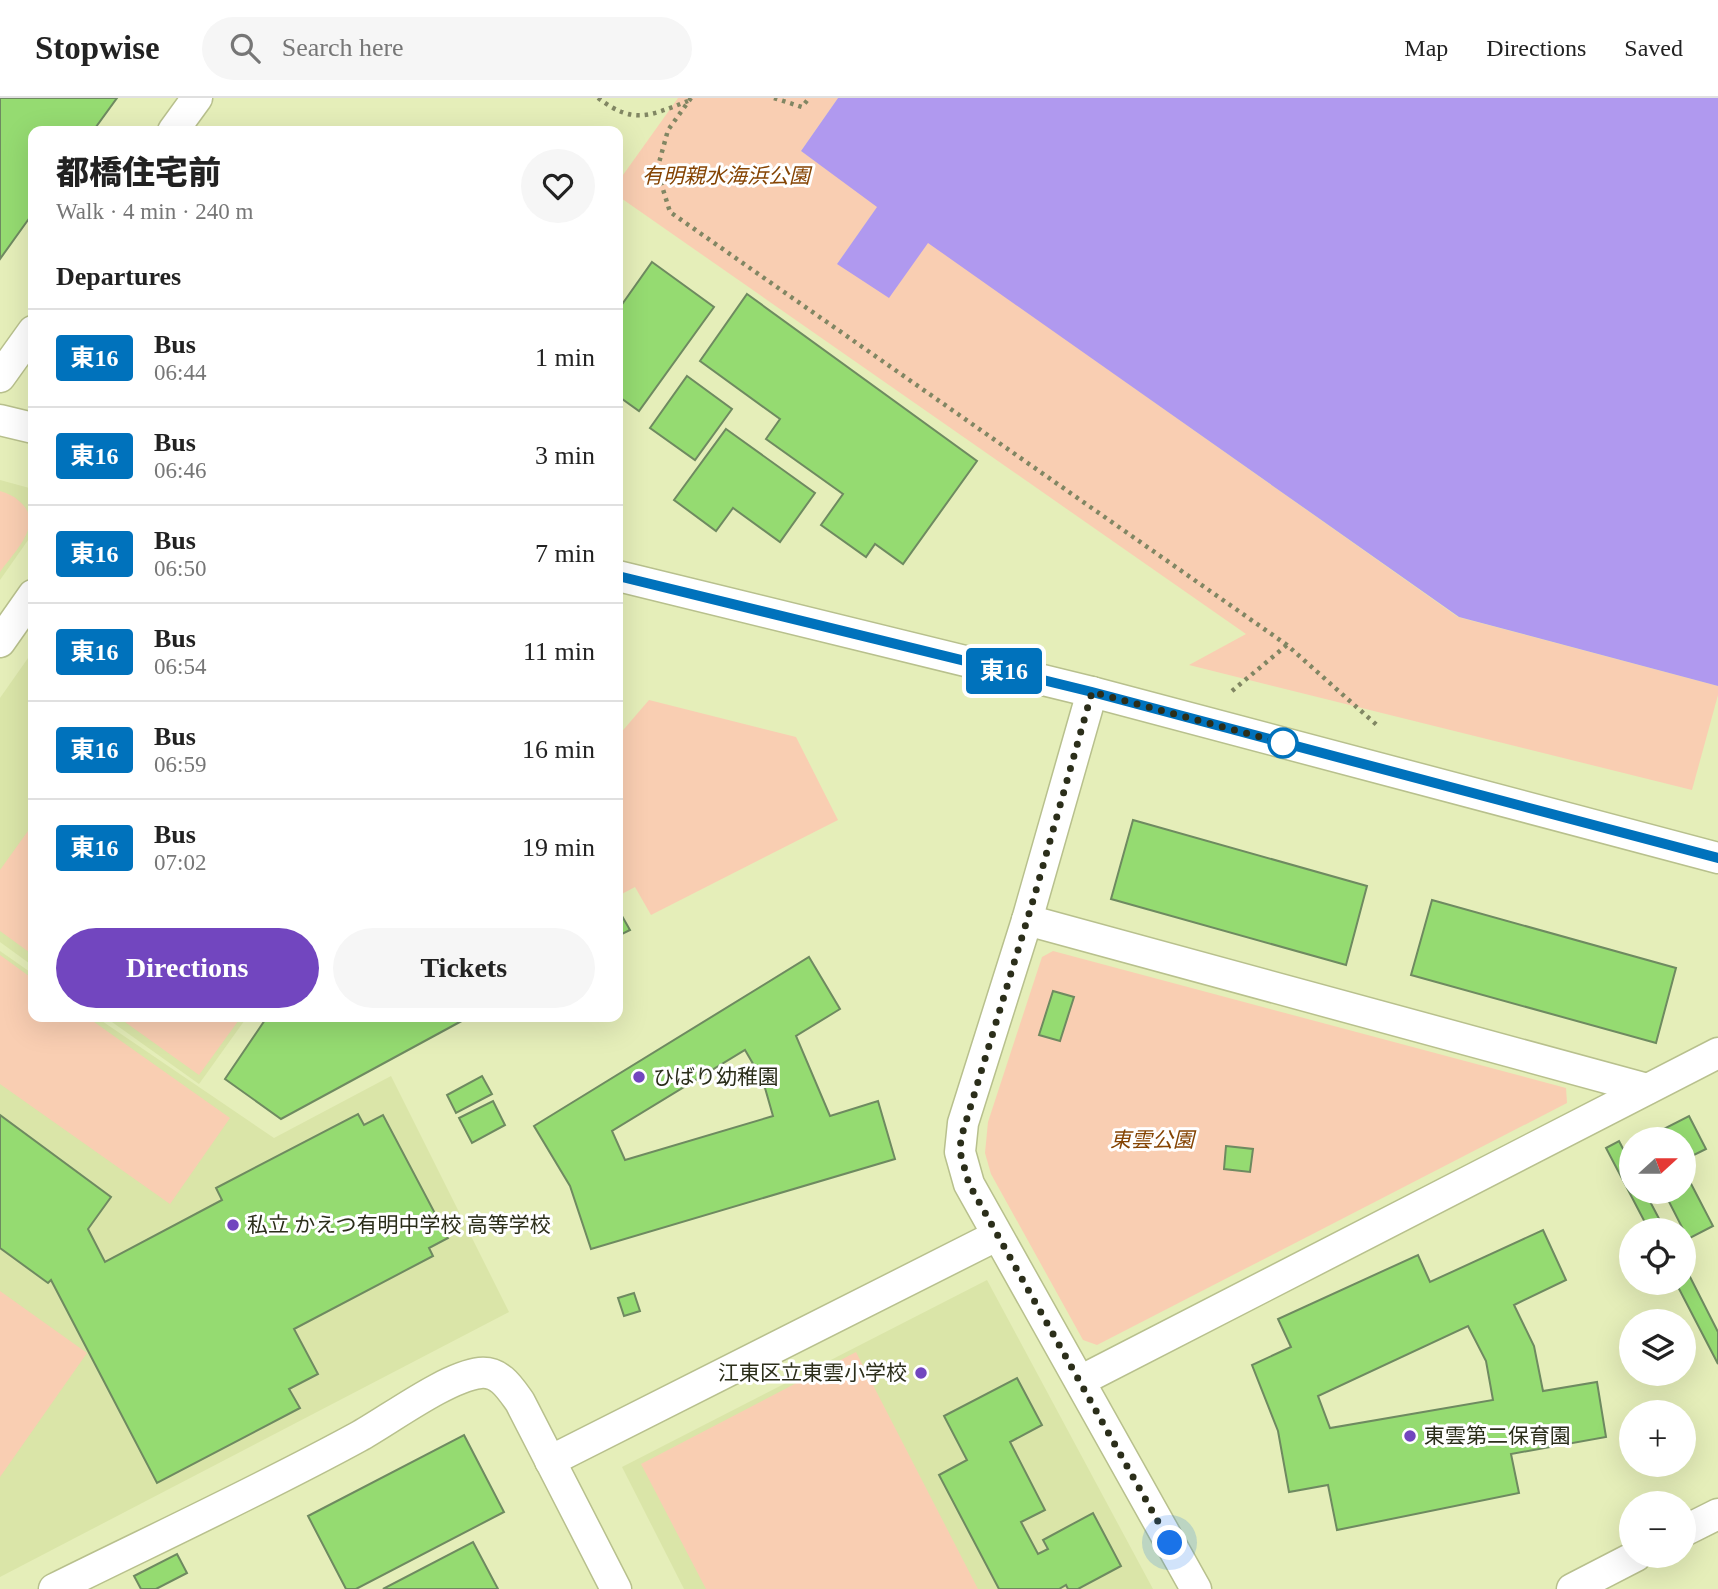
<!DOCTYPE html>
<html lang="en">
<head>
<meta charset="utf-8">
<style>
	:root { --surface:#fff; --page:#f6f6f6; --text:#222; --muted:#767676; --line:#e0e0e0; --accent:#7246bf }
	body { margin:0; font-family:"Times New Roman","Noto Sans JP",serif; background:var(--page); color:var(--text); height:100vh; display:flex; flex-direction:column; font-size:26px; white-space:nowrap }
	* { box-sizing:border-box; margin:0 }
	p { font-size:23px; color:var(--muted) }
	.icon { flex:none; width:38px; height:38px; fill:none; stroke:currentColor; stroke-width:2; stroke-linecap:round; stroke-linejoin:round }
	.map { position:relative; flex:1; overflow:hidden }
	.details { position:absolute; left:28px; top:28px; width:595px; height:896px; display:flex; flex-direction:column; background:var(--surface); border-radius:14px; box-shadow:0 7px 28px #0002 }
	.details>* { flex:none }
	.badge { padding:0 14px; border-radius:5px; font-size:24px; line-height:46px }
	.needle { width:46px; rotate:69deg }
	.controls { position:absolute; left:1619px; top:1029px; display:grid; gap:14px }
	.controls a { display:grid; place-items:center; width:77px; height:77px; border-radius:50%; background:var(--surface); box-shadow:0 7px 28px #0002; font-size:35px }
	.you { position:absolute; width:35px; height:35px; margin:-18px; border:5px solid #fff; border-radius:50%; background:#1a73e8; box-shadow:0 0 0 10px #1a73e833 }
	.map>.badge { position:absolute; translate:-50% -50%; box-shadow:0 0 0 4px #fff }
	h2 { padding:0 28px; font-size:26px; line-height:63px }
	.round { display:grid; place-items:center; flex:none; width:74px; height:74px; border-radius:37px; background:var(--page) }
	.headline { display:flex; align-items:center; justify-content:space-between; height:119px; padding:0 28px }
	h1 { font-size:33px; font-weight:800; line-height:52px }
	.action { display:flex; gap:14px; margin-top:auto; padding:14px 28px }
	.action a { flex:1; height:80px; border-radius:42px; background:var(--accent); color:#fff; font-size:28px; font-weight:800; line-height:80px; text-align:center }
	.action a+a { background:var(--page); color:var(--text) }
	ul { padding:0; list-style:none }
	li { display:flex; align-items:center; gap:21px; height:98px; padding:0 28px; border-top:2px solid var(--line) }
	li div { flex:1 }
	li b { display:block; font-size:26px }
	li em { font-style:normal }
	li .badge { min-width:77px; font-weight:700; text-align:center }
	header { display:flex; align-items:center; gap:42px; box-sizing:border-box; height:98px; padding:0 35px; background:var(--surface); border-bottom:2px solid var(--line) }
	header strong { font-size:33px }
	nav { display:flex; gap:38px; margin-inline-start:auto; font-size:24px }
	.search { width:490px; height:63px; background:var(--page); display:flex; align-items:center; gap:18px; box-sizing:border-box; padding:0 24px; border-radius:38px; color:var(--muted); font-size:26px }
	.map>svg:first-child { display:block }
	.built { fill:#dae5a8 }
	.green { fill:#f9ceb2 }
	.water { fill:#b099ef }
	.building { fill:#95db71; stroke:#6e8a60; stroke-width:2; fill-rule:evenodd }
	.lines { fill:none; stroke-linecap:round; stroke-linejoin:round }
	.minor-casing { stroke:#b8c08d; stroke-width:33 }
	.path { stroke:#818663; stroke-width:4.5; stroke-dasharray:3.5 5; stroke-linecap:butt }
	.minor { stroke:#fff; stroke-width:30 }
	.line-casing { stroke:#fff; stroke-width:16 }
	.line { stroke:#0072bc; stroke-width:10 }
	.walk { stroke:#2b2e1a; stroke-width:7; stroke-dasharray:0 12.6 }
	.stop-dot { fill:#fff; stroke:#0072bc; stroke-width:3.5 }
	.poi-dot { fill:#7246bf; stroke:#fff; stroke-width:2.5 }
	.labels { text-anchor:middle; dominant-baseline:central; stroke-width:6; stroke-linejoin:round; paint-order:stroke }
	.park-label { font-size:21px; font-style:italic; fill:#854403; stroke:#fff }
	.poi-label { font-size:21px; fill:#2b2e1a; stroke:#fff; text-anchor:start }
</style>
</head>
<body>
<header>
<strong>Stopwise</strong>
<div class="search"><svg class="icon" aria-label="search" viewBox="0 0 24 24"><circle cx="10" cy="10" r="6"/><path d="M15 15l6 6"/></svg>Search here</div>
<nav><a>Map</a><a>Directions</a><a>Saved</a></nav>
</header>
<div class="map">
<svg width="1718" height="1491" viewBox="0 0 1718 1491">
	<rect width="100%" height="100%" fill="#e5eeb9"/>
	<g class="built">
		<polygon points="0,382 33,391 33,435 0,482"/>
		<polygon points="33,553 33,868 0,844 0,600"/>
		<polygon points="0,853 33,876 33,919 96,919 274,1040 391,978 509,1214 0,1479"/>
		<polygon points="105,919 247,919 199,986"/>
		<polygon points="987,1182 1153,1491 684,1491 622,1369"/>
	</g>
	<g class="green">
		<polygon points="678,0 838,0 801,53 878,108 837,166 928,144 1458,519 1718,588 1718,597 1692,692 1189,567 1246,536 618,98 618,84"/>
		<path d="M0,393c7,2 14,5 19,10 27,22 -5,51 -19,71z"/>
		<polygon points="649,602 796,639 838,722 651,817 635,789 618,798 618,638"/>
		<polygon points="33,726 33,857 0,833 0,772"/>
		<polygon points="1053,853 1566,990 1567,1005 1097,1247 1083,1242 991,1076 985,1055 988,1024 1042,859"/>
		<polygon points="0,857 33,881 33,919 87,919 230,1020 170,1106 0,986"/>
		<polygon points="118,919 241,919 199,977"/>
		<polygon points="0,1193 87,1255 0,1379"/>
		<polygon points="856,1254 978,1491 706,1491 641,1366"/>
	</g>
	<polygon class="water" points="838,0 1718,0 1718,588 1459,519 928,145 889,200 837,166 877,109 801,53"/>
	<g class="building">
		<polygon points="0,0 117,0 93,33 33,33 33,115 0,161"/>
		<polygon points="652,164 714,209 639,313 618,298 618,212"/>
		<polygon points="747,196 977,363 903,466 875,446 866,459 821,427 843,396 766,341 780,321 700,263"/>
		<polygon points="687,278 732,311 695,362 650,330"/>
		<polygon points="726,331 815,395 780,444 733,410 716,433 674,402"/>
		<polygon points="1133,722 1367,788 1346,867 1111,801"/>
		<polygon points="1432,802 1676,870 1656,945 1411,877"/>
		<polygon points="618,811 630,832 618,838"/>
		<path d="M809,859l31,52 -44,27 34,80 48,-15 17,58 -304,90 -21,-63 -36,-60zM745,952l18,31 10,35 -148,44 -13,-29z"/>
		<polygon points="1053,893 1074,899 1060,943 1039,937"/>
		<polygon points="267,919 399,919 403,922 408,919 469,919 281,1021 225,981"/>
		<polygon points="482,978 492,996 456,1015 447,997"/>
		<polygon points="493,1003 505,1027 472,1045 459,1020"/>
		<polygon points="358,1016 364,1027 383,1017 448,1140 429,1150 433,1158 294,1231 318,1276 289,1291 300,1310 157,1385 51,1182 48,1185 0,1150 0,1017 111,1099 88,1131 105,1164 222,1102 216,1090"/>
		<polygon points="1689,1018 1706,1051 1684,1062 1684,1041 1654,1041 1652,1037"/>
		<polygon points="1619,1043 1631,1066 1631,1094 1645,1094 1665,1132 1649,1132 1606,1050"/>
		<polygon points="1226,1048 1253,1051 1250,1074 1224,1071"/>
		<polygon points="1687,1078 1713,1128 1688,1141 1664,1094 1684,1094 1684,1080"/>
		<path d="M1543,1132l23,50 -52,25 20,41 9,45 54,-9 9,55 -95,17 8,39 -182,37 -9,-45 -39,7 -11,-61 -26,-66 39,-18 -13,-28 140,-64 12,27zM1468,1228l18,35 7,39 -163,28 -12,-32z"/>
		<polygon points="1684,1167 1718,1234 1718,1266 1676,1185 1684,1185"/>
		<polygon points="634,1195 640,1213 624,1218 618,1200"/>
		<polygon points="1017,1280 1042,1327 1010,1344 1045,1412 1021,1424 1038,1456 1048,1451 1043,1442 1093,1415 1121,1468 1078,1491 1068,1491 1066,1487 1059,1491 999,1491 939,1377 967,1362 944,1318"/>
		<polygon points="464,1337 504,1414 356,1491 346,1491 308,1418"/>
		<polygon points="473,1444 498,1491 383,1491"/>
		<polygon points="177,1456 187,1475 156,1491 141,1491 134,1478"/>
	</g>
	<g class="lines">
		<g class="minor-casing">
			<g id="minor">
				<polyline points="173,33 197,0"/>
				<polyline points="0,279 33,233"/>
				<polyline points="0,322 33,330"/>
				<polyline points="618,478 1092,594 1718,760"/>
				<polyline points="0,544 33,497"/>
				<polyline points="1092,594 1027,822 963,1025 960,1054 969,1086 1196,1491"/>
				<polyline points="1027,822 1647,991"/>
				<polyline points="1080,1283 1718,955"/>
				<polyline points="550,1363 996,1138"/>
				<polyline points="1684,1433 1718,1416"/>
				<path d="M54,1491c101,-50 205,-98 304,-152 31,-17 88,-60 122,-64 20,-2 30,15 40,29l96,187"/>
				<polyline points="1572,1491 1636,1458"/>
			</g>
		</g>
		<g class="path">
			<path d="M598,0c36,27 51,18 90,3"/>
			<polyline points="691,0 668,32 657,72 670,114 1287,547 1379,629"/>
			<polyline points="774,0 802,9 809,0"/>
			<polyline points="1232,593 1287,547"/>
		</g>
		<use href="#minor" class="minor"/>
	</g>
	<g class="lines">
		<g class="line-casing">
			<polyline id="line" points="618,478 1092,594 1718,760"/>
		</g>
		<use href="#line" class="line"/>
		<polyline class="walk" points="1170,1445 969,1086 960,1054 961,1040 1035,796 1092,594 1294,648 1283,645"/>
	</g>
	<circle class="stop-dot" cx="1283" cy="645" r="14"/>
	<g class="poi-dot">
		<circle cx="639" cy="979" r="7"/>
		<circle cx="233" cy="1127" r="7"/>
		<circle cx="921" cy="1275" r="7"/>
		<circle cx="1410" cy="1338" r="7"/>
	</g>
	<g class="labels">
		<g class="park-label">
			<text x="726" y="78">有明親水海浜公園</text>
			<text x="1152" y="1042">東雲公園</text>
		</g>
		<g class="poi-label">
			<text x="653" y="979">ひばり幼稚園</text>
			<text x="247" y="1127">私立 かえつ有明中学校 高等学校</text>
			<text x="907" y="1275" text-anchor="end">江東区立東雲小学校</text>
			<text x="1424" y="1338">東雲第二保育園</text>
		</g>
	</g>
</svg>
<div class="controls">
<a><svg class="needle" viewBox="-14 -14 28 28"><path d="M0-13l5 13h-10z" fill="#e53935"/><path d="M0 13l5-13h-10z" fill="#767676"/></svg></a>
<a><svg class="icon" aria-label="locate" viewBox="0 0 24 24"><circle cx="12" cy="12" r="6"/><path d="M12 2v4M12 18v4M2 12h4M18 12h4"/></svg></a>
<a><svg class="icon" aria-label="layers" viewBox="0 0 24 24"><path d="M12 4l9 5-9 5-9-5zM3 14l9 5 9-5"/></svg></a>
<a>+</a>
<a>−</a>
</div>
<div class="you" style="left:1170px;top:1445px"></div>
<b class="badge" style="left:1004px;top:573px;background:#0072bc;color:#fff">東16</b>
<section class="details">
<div class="headline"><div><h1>都橋住宅前</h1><p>Walk · 4 min · 240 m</p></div><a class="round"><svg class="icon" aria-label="heart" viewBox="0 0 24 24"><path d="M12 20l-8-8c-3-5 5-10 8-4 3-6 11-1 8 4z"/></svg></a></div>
<h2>Departures</h2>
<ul>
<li><span class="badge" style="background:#0072bc;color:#fff">東16</span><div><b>Bus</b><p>06:44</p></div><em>1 min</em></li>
<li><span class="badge" style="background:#0072bc;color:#fff">東16</span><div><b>Bus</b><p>06:46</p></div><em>3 min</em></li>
<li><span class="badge" style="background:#0072bc;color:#fff">東16</span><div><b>Bus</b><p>06:50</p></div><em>7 min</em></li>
<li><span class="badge" style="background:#0072bc;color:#fff">東16</span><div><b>Bus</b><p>06:54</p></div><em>11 min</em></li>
<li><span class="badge" style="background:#0072bc;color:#fff">東16</span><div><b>Bus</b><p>06:59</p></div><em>16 min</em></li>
<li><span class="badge" style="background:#0072bc;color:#fff">東16</span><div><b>Bus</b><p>07:02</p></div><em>19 min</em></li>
</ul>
<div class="action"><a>Directions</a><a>Tickets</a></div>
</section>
</div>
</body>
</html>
